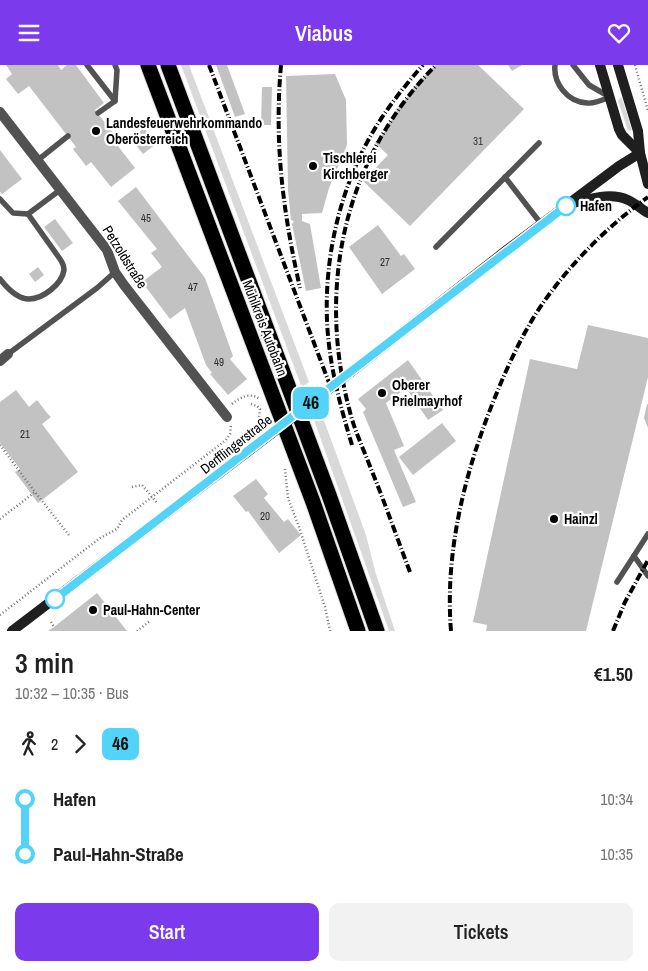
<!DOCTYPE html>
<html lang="en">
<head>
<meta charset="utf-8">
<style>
	:root { --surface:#fff; --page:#f2f2f2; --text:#222; --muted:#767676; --accent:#7c3aed }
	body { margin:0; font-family:"Archivo Narrow",sans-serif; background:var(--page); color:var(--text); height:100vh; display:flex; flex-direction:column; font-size:19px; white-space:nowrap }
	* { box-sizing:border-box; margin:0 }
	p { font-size:16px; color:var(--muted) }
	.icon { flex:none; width:28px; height:28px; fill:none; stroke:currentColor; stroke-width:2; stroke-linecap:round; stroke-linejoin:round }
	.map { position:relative; height:566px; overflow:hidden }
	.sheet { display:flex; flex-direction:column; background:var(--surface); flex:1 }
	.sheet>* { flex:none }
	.badge { padding:0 10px; border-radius:8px; font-size:18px; line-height:32px }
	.map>.badge { position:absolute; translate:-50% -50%; box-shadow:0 0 0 2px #fff }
	.legs { display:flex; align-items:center; gap:8px; height:55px; padding:0 15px; font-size:16px }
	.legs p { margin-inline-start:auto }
	.head { display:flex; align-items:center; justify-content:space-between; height:85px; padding:0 15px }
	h1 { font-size:28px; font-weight:600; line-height:38px }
	.primary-button { display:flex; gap:10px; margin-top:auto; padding:10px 15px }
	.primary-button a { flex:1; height:58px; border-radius:10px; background:var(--accent); color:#fff; font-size:20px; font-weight:600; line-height:58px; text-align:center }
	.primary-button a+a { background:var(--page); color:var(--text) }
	ul { padding:0 15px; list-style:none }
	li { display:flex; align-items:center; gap:18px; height:55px; font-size:19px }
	li i { display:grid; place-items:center; width:8px; height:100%; margin:0 6px; background:currentColor }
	li i::after { content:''; width:12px; height:12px; margin:-6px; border:4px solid; border-radius:50%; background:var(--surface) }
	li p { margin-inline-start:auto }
	li:first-child i { background:linear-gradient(#0000 50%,currentColor 0) }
	li:last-child i { background:linear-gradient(currentColor 50%,#0000 0) }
	header { display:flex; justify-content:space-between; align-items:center; height:65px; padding:0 15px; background:var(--accent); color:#fff; font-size:22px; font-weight:600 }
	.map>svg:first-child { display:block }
	.green { fill:#d9d9d9 }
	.building { fill:#c2c2c2 }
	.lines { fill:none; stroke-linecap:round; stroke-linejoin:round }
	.highway-casing { stroke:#dbdbdb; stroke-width:17 }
	.path { stroke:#747474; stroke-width:2.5; stroke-dasharray:1 2.5; stroke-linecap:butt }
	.lane { stroke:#525252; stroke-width:5.5 }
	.street { stroke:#525252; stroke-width:10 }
	.secondary { stroke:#1f1f1f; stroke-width:10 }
	.highway { stroke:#000; stroke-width:15 }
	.rail { stroke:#000; stroke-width:4; stroke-dasharray:8 2.5 1 2.5; stroke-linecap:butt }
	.secondary-bridge { stroke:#1f1f1f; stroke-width:10 }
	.line-1-casing { stroke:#fff; stroke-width:11 }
	.line-1 { stroke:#52d3f7; stroke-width:8 }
	.poi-dot { fill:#000; stroke:#fff; stroke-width:2 }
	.stop-1-dot { fill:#fff; stroke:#52d3f7; stroke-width:2.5 }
	.labels { text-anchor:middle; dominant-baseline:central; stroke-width:4.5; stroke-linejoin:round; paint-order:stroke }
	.number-label { font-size:11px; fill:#303030 }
	.poi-label { font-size:14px; font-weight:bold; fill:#000; stroke:#fff; text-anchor:start }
	.stop-label { font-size:14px; font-weight:bold; fill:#000; stroke:#fff; text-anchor:start }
	.street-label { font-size:14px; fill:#000; stroke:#fff }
</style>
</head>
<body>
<header><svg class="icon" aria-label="menu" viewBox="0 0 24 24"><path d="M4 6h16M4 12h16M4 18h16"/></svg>Viabus<svg class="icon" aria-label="heart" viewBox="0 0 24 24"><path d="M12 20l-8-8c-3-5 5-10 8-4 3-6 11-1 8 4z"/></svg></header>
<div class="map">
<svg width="648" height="566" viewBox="0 0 648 566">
	<rect width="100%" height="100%" fill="#fff"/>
	<g class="green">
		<polygon points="181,0 189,0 309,317 302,323"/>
		<polygon points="621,32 622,33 632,65 628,66 618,36"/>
		<polygon points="322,350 366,470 375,506 395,566 389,566 314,355"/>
	</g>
	<g class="building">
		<polygon points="6,0 58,0 61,5 67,0 76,0 104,38 95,45 118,74 114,76 135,103 111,122 91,97 86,101 73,84 76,82 29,21 18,29 6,14 12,9"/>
		<polygon points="216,0 227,0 245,49 235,52"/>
		<polygon points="436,0 478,0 524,44 410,161 363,116 388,90 375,78 389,62 387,60 395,52 393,50 413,25 412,24"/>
		<polygon points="508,0 522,0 512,6"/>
		<polygon points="335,9 346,35 347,80 329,123 322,148 302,149 302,156 310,159 321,223 306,226 292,159 294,156 291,155 288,125 286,11"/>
		<polygon points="262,22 272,22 271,60 261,60"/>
		<polygon points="144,63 156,79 143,89 131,74"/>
		<polygon points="0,85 22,114 2,129 0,127"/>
		<polygon points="136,122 205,213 233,291 230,294 247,314 228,330 210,309 212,308 206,300 185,243 170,254 142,217 162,202 151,188 157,184 118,136"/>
		<polygon points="55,154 73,178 62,186 44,162"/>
		<polygon points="378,160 401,191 404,189 415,204 382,229 349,182"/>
		<polygon points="38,202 44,210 35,217 29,209"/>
		<polygon points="588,260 648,273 648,312 586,566 486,566 487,560 473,557 530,294 577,304"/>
		<polygon points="408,295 443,345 428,355 406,323 386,338 404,381 394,385 416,437 403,442 363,347 366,344 358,334"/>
		<polygon points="16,325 29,342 37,335 47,348 51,352 42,359 78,407 38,438 15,407 20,404 0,378 0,337"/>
		<polygon points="647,339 648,339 648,363 644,353"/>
		<polygon points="442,358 456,376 413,410 399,392"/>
		<polygon points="256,414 268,429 264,433 284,457 288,454 301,470 279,488 248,446 246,447 233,431"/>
		<polygon points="97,528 127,566 48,566 54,562"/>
	</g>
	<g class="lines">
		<g class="highway-casing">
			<g id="highway">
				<polyline points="148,0 313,437 358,566"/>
				<polyline points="168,0 329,430 377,566"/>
			</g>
		</g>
		<g class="path">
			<polyline points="635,0 648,46"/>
			<path d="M232,339c9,-7 17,-12 28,-5"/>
			<polyline points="251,339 257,341 260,344 258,359"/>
			<polyline points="0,380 35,427"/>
			<polyline points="285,404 288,433 299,462 325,542 330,566"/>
			<polyline points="132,422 142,420 158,439"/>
			<polyline points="0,454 35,427 69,470"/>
			<polyline points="0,550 100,473 117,464 122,455 226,375 230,369 231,360"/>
			<polyline points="51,557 54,562"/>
			<polyline points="137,566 150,556"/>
		</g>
		<g class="lane">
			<polyline points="87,0 115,36"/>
			<path d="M555,0c-2,19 13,37 32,38 7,1 16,-3 23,-6"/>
			<polyline points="573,0 589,20 608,31"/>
			<polyline points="98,48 115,36 117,5 115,0"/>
			<polyline points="38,95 68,71"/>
			<polyline points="505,112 542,160"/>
			<path d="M0,134l13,14 15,1 32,45c2,3 4,7 4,11 -2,14 -21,29 -35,29 -12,0 -22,-11 -29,-20"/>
			<polyline points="28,149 60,125"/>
			<polyline points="436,182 539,78"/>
			<polyline points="8,289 97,223 115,207"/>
			<polyline points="634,491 648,511"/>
			<polyline points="617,517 648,469"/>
		</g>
		<g class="street">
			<polyline points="0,47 107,185 115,207 124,220 227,352"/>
			<polyline points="0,296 8,289"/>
		</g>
		<g class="secondary">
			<polyline points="600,0 619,64 622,70 640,88"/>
			<polyline points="618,0 638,66 640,88 648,119"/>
			<path d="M573,138c18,-4 37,-11 55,-3 7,3 13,9 20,13"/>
			<polyline points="351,307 508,184 619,101 640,88"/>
			<polyline points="12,566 271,369"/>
		</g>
		<use href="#highway" class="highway"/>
		<g class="rail">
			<polyline points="209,0 331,323"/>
			<path d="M281,0c-7,78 2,147 19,223"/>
			<path d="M352,380c-10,-33 -19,-66 -23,-100 -9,-75 9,-159 50,-223 13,-20 28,-39 44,-57"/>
			<path d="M410,507c-13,-34 -25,-69 -39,-103 -7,-19 -16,-37 -21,-57 -34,-125 -6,-254 86,-347"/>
			<path d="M451,566c-7,-87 18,-174 52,-253 13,-30 28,-60 48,-86 28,-37 60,-68 97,-95"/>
			<polyline points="613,566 625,537 648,495"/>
		</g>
		<polyline class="secondary-bridge" points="271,369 351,307"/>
	</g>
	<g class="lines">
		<g class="line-1-casing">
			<polyline id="line-1" points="55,534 566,141"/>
		</g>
		<use href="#line-1" class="line-1"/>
	</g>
	<g class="poi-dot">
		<circle cx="96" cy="66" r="5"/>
		<circle cx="313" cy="101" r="5"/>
		<circle cx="382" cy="328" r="5"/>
		<circle cx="554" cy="454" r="5"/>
		<circle cx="93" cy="545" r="5"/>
	</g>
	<g class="stop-1-dot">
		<circle cx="566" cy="141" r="9"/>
		<circle cx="55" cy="534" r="9"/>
	</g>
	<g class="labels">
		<g class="number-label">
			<text x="478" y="76">31</text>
			<text x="146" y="153">45</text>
			<text x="385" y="197">27</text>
			<text x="193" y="222">47</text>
			<text x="219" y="297">49</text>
			<text x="25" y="369">21</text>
			<text x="265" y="451">20</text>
		</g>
		<g class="poi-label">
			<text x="106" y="58">Landesfeuerwehrkommando<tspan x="106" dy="16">Oberösterreich</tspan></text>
			<text x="323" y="93">Tischlerei<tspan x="323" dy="16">Kirchberger</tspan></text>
			<text x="392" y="320">Oberer<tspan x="392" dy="16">Prielmayrhof</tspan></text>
			<text x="564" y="454">Hainzl</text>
			<text x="103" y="545">Paul-Hahn-Center</text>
		</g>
		<g class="stop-label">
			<text x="580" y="141">Hafen</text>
		</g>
		<g class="street-label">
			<text transform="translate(125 192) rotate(58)">Petzoldstraße</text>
			<text transform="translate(265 263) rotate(69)">Mühlkreis Autobahn</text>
			<text transform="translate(236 379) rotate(-38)">Derfflingerstraße</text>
		</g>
	</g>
</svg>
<b class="badge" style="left:311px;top:338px;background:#52d3f7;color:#111">46</b>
</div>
<section class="sheet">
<div class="head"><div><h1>3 min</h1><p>10:32 – 10:35 · Bus</p></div><b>€1.50</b></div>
<div class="legs"><svg class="icon" aria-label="walk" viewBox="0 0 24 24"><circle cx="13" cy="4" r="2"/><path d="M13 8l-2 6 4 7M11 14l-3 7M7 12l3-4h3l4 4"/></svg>2<svg class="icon" aria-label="forward" viewBox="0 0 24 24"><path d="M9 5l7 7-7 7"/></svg><b class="badge" style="background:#52d3f7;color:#111">46</b></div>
<ul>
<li><i style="color:#52d3f7"></i><b>Hafen</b><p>10:34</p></li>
<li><i style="color:#52d3f7"></i><b>Paul-Hahn-Straße</b><p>10:35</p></li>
</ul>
<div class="primary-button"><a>Start</a><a>Tickets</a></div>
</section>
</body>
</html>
